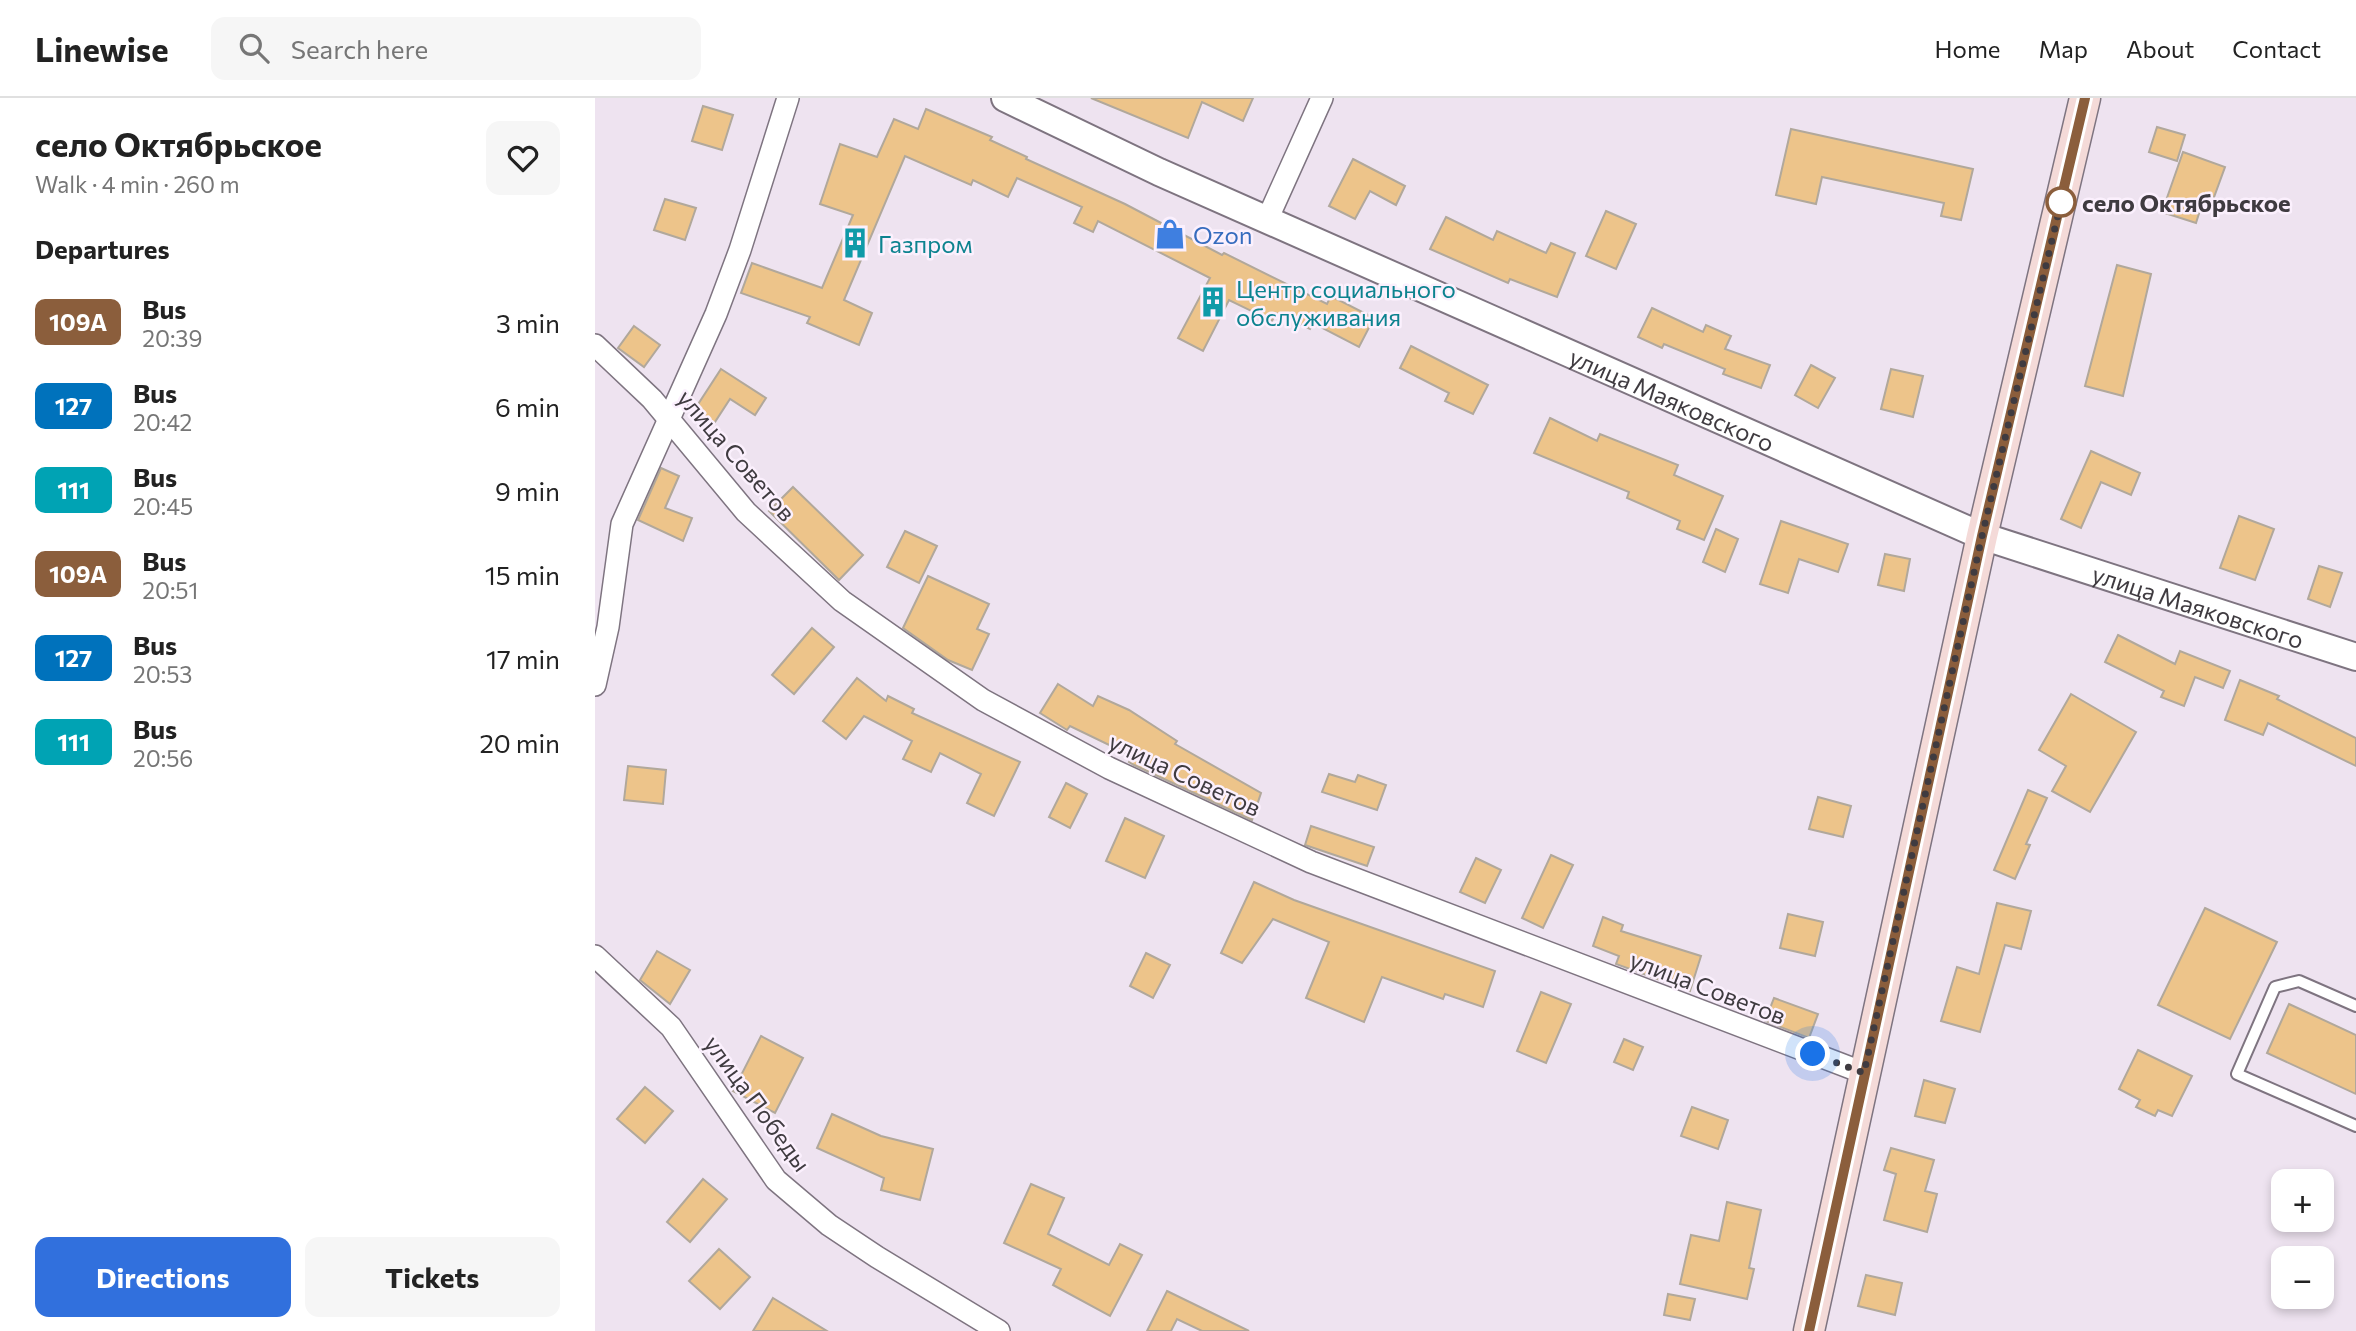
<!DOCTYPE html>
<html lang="en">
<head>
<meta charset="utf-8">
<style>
	:root { --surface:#fff; --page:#f6f6f6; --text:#222; --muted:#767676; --line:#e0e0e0; --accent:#3170dd }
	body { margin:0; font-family:Commissioner,sans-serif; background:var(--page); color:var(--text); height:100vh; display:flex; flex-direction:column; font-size:26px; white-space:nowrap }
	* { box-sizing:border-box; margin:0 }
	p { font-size:23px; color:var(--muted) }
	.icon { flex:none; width:38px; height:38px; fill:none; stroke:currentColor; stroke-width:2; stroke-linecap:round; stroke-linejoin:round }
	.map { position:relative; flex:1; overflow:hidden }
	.details { display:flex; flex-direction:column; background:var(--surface); width:595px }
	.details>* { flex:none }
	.badge { padding:0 14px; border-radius:10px; font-size:24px; line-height:46px }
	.tools { position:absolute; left:1676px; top:1071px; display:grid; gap:14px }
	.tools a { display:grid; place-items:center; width:63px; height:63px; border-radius:14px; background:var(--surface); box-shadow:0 4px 10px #0003; font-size:35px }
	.you { position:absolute; width:35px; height:35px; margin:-18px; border:5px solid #fff; border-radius:50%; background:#1a73e8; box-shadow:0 0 0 10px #1a73e833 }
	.map>.badge { position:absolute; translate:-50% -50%; box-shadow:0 0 0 4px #fff }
	h2 { padding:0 35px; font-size:26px; line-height:63px }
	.round { display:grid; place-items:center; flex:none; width:74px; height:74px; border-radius:14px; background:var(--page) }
	.summary { display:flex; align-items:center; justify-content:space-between; height:119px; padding:0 35px }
	h1 { font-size:33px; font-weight:700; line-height:52px }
	.button { display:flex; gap:14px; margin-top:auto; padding:14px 35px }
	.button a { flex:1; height:80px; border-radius:14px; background:var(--accent); color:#fff; font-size:28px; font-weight:700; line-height:80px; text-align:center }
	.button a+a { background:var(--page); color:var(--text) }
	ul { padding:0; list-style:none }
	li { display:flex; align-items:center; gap:21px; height:84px; padding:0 35px }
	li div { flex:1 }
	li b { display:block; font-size:26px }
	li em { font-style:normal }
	li .badge { min-width:77px; font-weight:700; text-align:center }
	header { display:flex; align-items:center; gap:42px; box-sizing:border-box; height:98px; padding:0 35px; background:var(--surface); border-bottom:2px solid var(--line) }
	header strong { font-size:33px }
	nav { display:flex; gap:38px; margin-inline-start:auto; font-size:24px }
	.search { width:490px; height:63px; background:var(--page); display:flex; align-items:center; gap:18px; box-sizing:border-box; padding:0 24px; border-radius:14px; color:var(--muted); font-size:26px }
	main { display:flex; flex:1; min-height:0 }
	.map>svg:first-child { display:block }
	.building { fill:#edc48a; stroke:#b1a89b; stroke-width:2 }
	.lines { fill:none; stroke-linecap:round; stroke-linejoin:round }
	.service-casing { stroke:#7e7480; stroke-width:14 }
	.minor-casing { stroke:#7e7480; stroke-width:24 }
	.tertiary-casing { stroke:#7e7480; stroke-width:30 }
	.secondary-casing { stroke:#7e7480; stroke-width:33 }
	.service { stroke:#fff; stroke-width:10 }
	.minor { stroke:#fff; stroke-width:21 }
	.tertiary { stroke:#fff; stroke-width:26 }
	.secondary { stroke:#f4dad8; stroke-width:30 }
	.line-casing { stroke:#fff; stroke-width:16 }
	.line { stroke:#8b5e3c; stroke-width:10 }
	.walk { stroke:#3f3b40; stroke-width:7; stroke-dasharray:0 12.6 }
	.stop-dot { fill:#fff; stroke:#8b5e3c; stroke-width:3.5 }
	.labels { text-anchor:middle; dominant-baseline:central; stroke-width:5; stroke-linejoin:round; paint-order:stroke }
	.stop-label { font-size:24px; font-weight:bold; fill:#3f3b40; stroke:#fbf0fd; text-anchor:start }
	.shop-label { font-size:24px; fill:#366cbe; stroke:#fbf0fd; text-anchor:start }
	.culture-label { font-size:24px; fill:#0d838f; stroke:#fbf0fd; text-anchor:start }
	.street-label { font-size:24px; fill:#3f3b40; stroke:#fbf0fd }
</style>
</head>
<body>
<header>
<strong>Linewise</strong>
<div class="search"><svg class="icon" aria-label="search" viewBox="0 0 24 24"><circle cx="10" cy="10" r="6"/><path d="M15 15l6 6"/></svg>Search here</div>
<nav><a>Home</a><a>Map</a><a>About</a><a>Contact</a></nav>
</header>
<main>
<section class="details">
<div class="summary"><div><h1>село Октябрьское</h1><p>Walk · 4 min · 260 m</p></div><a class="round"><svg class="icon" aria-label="heart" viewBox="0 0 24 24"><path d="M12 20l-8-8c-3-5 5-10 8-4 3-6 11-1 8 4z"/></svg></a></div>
<h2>Departures</h2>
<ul>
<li><span class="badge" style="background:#8b5e3c;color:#fff">109А</span><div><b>Bus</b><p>20:39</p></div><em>3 min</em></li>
<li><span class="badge" style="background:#0072bc;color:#fff">127</span><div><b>Bus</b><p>20:42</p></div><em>6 min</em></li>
<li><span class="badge" style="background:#00a3b4;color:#fff">111</span><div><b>Bus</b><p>20:45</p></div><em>9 min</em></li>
<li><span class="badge" style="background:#8b5e3c;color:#fff">109А</span><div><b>Bus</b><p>20:51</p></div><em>15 min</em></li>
<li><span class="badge" style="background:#0072bc;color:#fff">127</span><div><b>Bus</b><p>20:53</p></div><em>17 min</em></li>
<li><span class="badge" style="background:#00a3b4;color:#fff">111</span><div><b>Bus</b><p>20:56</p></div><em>20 min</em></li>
</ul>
<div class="button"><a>Directions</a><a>Tickets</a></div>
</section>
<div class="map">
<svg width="1761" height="1233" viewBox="0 0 1761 1233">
	<rect width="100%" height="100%" fill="#eee3f0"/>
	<g class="building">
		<polygon points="496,0 658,0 648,23 607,4 593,40"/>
		<polygon points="108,8 138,17 127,52 97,43"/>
		<polygon points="331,11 397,39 395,42 432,59 431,61 530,106 627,157 629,155 732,206 736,198 779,220 764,249 718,225 715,231 681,215 677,223 634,202 608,253 583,240 615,180 503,123 498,134 479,125 487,109 422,80 413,99 378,82 376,87 310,58 249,202 277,215 264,247 212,225 215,219 146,195 157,165 227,190 258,117 225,106 245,46 282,59 299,21 323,31"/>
		<polygon points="1562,29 1590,37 1582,63 1554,54"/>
		<polygon points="1196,31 1378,71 1366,122 1346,118 1349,105 1227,79 1221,106 1181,97"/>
		<polygon points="1588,54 1630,69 1615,110 1607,106 1601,125 1567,114"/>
		<polygon points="758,61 810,88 801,107 775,93 760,121 734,108"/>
		<polygon points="70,101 101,110 90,142 59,132"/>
		<polygon points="1011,113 1041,126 1021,171 991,158"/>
		<polygon points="851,119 898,142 902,133 951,155 956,145 980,155 962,199 915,181 913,185 835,151"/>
		<polygon points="1522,167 1556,176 1528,298 1490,288"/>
		<polygon points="1057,210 1108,234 1111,227 1136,238 1130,251 1175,267 1166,290 1128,276 1130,271 1069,246 1067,250 1043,239"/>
		<polygon points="39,228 65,247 49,269 23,250"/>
		<polygon points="816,248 893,287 878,316 850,303 854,295 805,270"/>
		<polygon points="1216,267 1240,280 1223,310 1200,297"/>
		<polygon points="126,271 171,300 160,317 135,301 118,327 98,314"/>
		<polygon points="1296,271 1328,278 1318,319 1286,311"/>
		<polygon points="955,320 1002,343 1005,336 1083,367 1079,377 1128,398 1109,442 1082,431 1085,423 1032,400 1034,394 939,355"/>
		<polygon points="1496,353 1545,375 1536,397 1506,384 1486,430 1466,421"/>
		<polygon points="66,370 84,378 70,410 97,420 88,443 43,422"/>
		<polygon points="198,389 268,457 244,482 174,413"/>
		<polygon points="1644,418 1679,431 1660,482 1625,470"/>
		<polygon points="1186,423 1253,446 1243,474 1204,461 1193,495 1165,486"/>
		<polygon points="1121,431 1143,441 1130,474 1108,464"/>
		<polygon points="310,433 342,448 324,485 292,469"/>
		<polygon points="1290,456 1315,461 1309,493 1283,487"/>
		<polygon points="1724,468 1747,475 1735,509 1713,501"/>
		<polygon points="333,478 394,506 382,531 394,536 377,572 353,562 308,530"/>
		<polygon points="217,530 239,549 199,596 177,577"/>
		<polygon points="1523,537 1580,566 1585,553 1635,573 1628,590 1600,579 1589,608 1566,599 1569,593 1510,564"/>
		<polygon points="262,580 291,603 293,598 319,611 317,615 425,664 399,718 372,705 386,676 345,655 336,674 308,661 317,643 269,618 251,641 228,623"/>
		<polygon points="1645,582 1684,598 1682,601 1761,640 1761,668 1673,625 1668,637 1630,622"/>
		<polygon points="463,586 498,608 503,598 534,612 582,643 580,646 666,695 657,722 539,667 534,664 537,658 475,628 472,632 445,615"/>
		<polygon points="1476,596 1541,634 1495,714 1457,693 1471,668 1444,652"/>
		<polygon points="33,668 71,672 68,706 29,702"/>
		<polygon points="734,676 760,684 763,677 791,687 782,712 727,694"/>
		<polygon points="471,685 492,696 475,730 454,719"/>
		<polygon points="1433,692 1452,700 1431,746 1435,747 1420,781 1399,772"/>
		<polygon points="1223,699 1256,708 1248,739 1214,731"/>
		<polygon points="530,720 569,738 550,780 511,763"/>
		<polygon points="716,728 779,749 772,768 710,747"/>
		<polygon points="956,757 978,767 948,830 927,820"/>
		<polygon points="881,760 906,772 890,805 865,794"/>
		<polygon points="659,784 699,802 900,873 888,909 850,896 848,901 787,879 769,924 711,900 734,844 678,821 647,865 626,855"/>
		<polygon points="1402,805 1436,813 1426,851 1410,847 1385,934 1346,923 1362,869 1384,876"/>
		<polygon points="1610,810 1682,844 1635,941 1563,907"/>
		<polygon points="1193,816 1228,824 1220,858 1185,850"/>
		<polygon points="1008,819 1028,827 1026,833 1106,858 1095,893 1021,866 1024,858 998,848"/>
		<polygon points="62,853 95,872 75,906 45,882"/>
		<polygon points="551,855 575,867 558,900 535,888"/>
		<polygon points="946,894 976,906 951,965 922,953"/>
		<polygon points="1179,900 1223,916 1214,940 1170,923"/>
		<polygon points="1694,906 1761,937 1761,996 1672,955"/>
		<polygon points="166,938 208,960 180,1015 138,993"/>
		<polygon points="1029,941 1048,949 1038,972 1019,964"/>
		<polygon points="1543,952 1597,978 1577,1018 1563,1012 1560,1018 1541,1009 1545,1002 1524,991"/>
		<polygon points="1329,982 1360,991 1350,1025 1320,1018"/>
		<polygon points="50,989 78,1013 50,1045 22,1021"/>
		<polygon points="1097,1009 1133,1022 1123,1051 1086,1038"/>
		<polygon points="237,1016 286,1038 338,1051 325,1102 286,1092 289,1080 222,1050"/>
		<polygon points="1296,1050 1339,1062 1330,1093 1342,1096 1332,1134 1289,1122 1301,1076 1289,1072"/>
		<polygon points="108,1081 132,1101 95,1144 72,1124"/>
		<polygon points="436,1086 469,1100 453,1136 514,1167 525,1146 547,1157 515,1218 458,1187 466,1171 409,1145"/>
		<polygon points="1132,1104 1166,1112 1154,1170 1159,1171 1152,1201 1085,1186 1096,1137 1124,1143"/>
		<polygon points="124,1151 155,1179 125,1211 94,1183"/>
		<polygon points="1271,1177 1307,1185 1300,1217 1263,1208"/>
		<polygon points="572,1193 654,1233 607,1233 582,1221 576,1233 552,1233"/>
		<polygon points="1073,1196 1100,1201 1095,1222 1069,1217"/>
		<polygon points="178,1200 232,1233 158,1233"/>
	</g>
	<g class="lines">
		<g class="service-casing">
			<polyline id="service" points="1761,908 1704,883 1680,889 1642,976 1761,1028"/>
		</g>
		<g class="minor-casing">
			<g id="minor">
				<polyline points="672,122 727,0"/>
				<polyline points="0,247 57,301 151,414 247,503 388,602 514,670 716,764 1269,975"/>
				<polyline points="0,587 13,529 27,426 121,216 145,152 193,0"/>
				<polyline points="0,858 76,929 181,1082 234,1127 282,1159 404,1233"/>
			</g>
		</g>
		<g class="tertiary-casing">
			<g id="tertiary">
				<path id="s1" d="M410,0l154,74 823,364 374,121"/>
			</g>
		</g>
		<g class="secondary-casing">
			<polyline id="secondary" points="1214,1233 1387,438 1490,0"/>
		</g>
		<use href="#service" class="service"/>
		<use href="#minor" class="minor"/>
		<use href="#tertiary" class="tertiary"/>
		<use href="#secondary" class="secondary"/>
	</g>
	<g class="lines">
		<g class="line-casing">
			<polyline id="line" points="1214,1233 1387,438 1490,0"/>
		</g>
		<use href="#line" class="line"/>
		<polyline class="walk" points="1218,956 1269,975 1387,438 1466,104"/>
	</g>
	<defs>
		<g id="shop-bare" transform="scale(2.415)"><path d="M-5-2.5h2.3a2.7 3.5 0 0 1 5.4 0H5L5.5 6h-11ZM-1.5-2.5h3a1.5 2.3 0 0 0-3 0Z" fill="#3f7fe0" stroke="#fbf0fd" stroke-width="2.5" paint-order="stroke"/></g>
		<g id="building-bare" transform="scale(2.415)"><path d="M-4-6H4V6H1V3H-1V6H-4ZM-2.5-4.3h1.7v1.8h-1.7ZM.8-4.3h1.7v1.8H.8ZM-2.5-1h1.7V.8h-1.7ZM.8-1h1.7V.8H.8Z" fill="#0f9aa8" stroke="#fbf0fd" stroke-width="2.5" paint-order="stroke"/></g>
	</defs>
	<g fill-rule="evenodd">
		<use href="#shop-bare" x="575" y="136"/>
		<use href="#building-bare" x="260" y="145"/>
		<use href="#building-bare" x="618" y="204"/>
	</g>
	<circle class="stop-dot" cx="1466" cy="104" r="14"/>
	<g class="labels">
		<g class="stop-label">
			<text x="1487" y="104">село Октябрьское</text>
		</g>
		<g class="shop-label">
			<text x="598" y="136">Ozon</text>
		</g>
		<g class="culture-label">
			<text x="283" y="145">Газпром</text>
			<text x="641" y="190">Центр социального<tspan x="641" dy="28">обслуживания</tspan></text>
		</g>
		<g class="street-label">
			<text stroke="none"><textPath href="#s1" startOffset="732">улица Маяковского</textPath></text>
			<text transform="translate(142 357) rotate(49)">улица Советов</text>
			<text stroke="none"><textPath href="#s1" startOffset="1298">улица Маяковского</textPath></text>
			<text transform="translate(590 676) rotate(25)">улица Советов</text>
			<text transform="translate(1113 889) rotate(21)">улица Советов</text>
			<text transform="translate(163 1005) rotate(54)">улица Победы</text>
		</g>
	</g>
</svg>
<div class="tools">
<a>+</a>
<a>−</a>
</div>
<div class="you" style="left:1218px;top:956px"></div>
</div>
</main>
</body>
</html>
